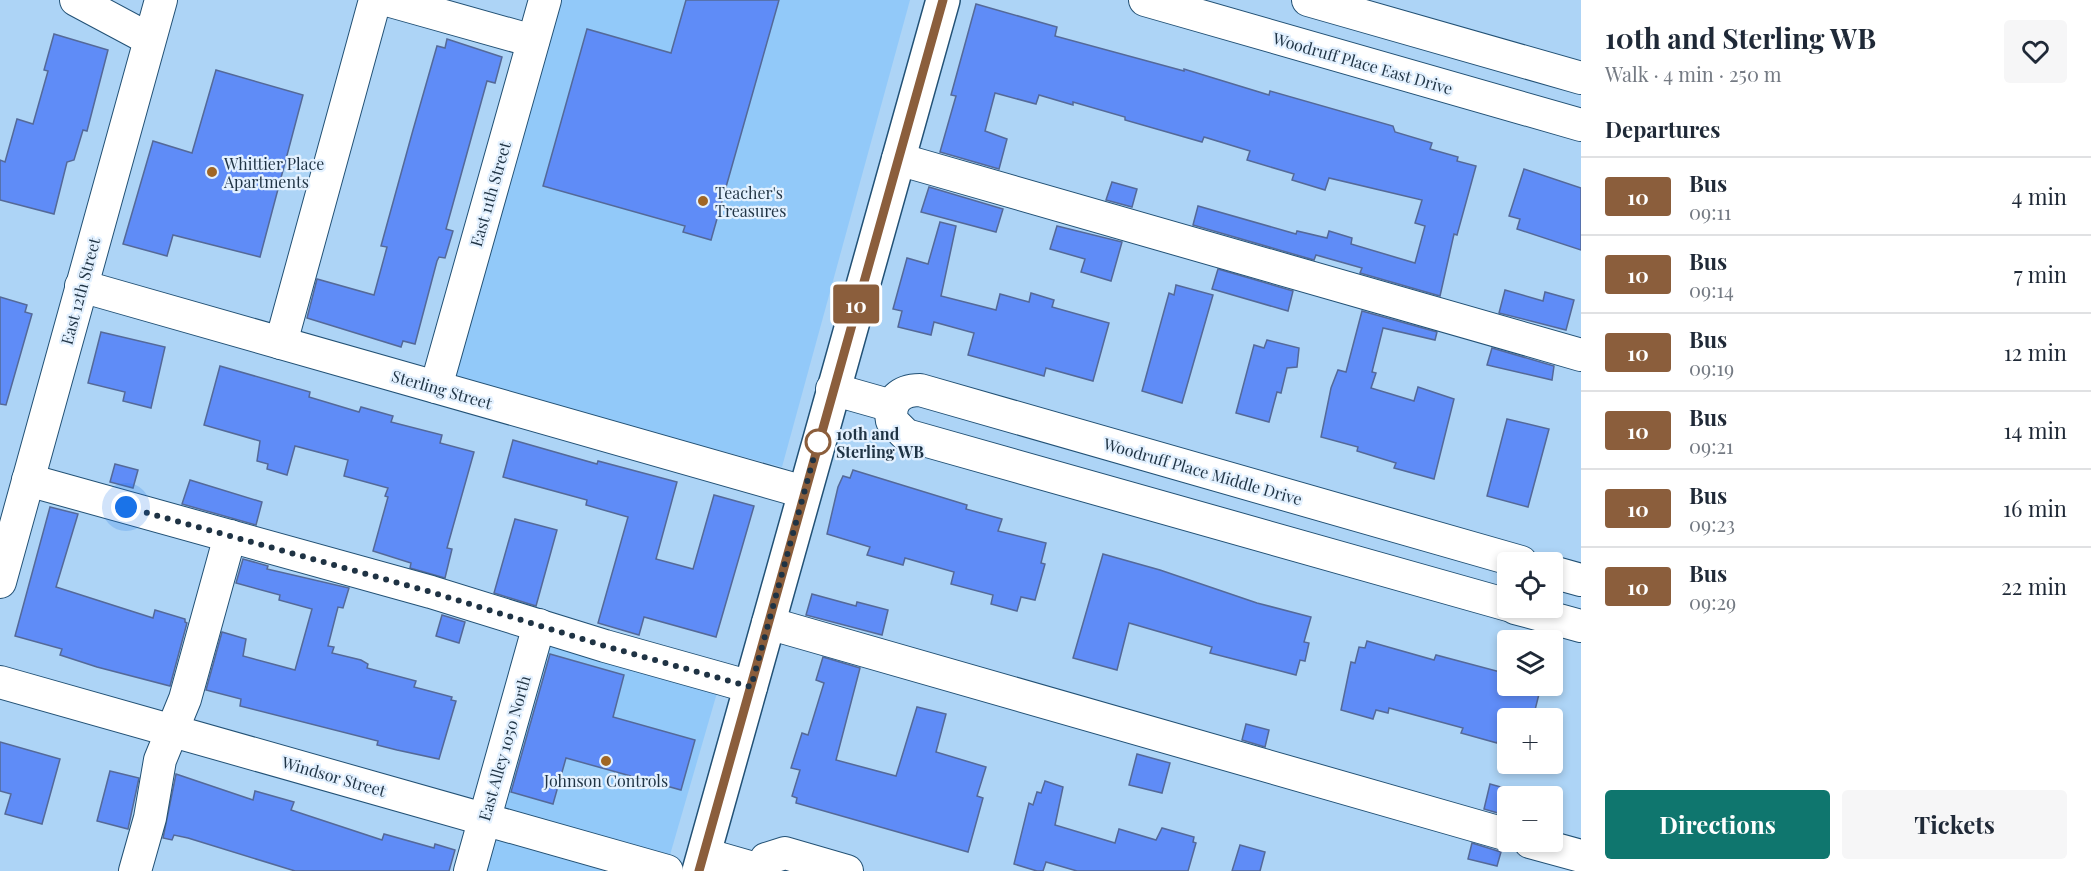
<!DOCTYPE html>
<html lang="en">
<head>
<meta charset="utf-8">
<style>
	:root { --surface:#fff; --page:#f6f6f7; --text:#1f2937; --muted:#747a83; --line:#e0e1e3; --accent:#0f766e }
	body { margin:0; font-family:"Playfair Display",serif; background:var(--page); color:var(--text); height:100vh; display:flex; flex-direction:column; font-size:22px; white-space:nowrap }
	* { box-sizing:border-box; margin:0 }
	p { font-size:20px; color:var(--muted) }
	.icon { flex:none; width:33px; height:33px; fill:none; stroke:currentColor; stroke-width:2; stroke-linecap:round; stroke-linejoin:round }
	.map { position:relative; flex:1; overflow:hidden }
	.drawer { display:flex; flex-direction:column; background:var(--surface); width:510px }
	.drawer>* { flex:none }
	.badge { padding:0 12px; border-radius:4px; font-size:21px; line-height:39px }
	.fabs { position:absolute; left:1497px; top:552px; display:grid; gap:12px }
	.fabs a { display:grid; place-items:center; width:66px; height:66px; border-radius:6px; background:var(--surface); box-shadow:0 3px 9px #0003; font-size:30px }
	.you { position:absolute; width:30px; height:30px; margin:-15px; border:4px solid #fff; border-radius:50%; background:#1a73e8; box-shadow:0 0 0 9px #1a73e833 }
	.map>.badge { position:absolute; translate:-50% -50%; box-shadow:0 0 0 3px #fff }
	h2 { padding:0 24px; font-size:22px; line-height:54px }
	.round { display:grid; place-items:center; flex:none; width:63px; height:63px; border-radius:6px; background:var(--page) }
	.overview { display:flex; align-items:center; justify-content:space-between; height:102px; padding:0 24px }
	h1 { font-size:28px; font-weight:700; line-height:45px }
	.button { display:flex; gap:12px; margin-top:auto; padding:12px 24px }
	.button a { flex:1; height:69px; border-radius:6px; background:var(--accent); color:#fff; font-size:24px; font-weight:700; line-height:69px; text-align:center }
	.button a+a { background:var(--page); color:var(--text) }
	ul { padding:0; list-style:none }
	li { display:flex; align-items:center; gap:18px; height:78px; padding:0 24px; border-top:2px solid var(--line) }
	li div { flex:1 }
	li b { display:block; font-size:22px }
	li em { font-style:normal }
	li .badge { min-width:66px; font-weight:700; text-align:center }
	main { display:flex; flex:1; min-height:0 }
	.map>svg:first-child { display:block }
	.built { fill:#92c9f9 }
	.building { fill:#5f8cf7; stroke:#546998; stroke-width:1.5 }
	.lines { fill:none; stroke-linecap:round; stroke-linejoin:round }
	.minor-casing { stroke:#225175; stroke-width:34 }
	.major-casing { stroke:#225175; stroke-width:36 }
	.minor { stroke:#fff; stroke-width:32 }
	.major { stroke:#fff; stroke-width:33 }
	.line-casing { stroke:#fff; stroke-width:14 }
	.line { stroke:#8b5e3c; stroke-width:9 }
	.walk { stroke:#1f3344; stroke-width:6; stroke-dasharray:0 10.8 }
	.poi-dot { fill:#a06625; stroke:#e3f1ff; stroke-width:2 }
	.stop-dot { fill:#fff; stroke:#8b5e3c; stroke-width:3 }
	.labels { text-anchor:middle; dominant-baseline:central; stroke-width:4.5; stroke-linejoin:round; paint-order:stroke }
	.street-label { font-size:16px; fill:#1f3344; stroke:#e3f1ff }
	.poi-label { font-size:16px; fill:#1f3344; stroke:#e3f1ff; text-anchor:start }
	.stop-label { font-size:16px; font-weight:bold; fill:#1f3344; stroke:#e3f1ff; text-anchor:start }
</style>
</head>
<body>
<main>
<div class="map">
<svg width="1581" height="871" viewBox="0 0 1581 871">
	<rect width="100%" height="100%" fill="#add4f6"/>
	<g class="built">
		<polygon points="555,0 910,0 782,467 649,432 453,375"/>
		<polygon points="539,625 721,679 670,855 502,810"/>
		<polygon points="479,835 605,871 470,871"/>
	</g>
	<g class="building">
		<polygon points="686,0 779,0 711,240 683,232 685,226 543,186 587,29 671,53"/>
		<polygon points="976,4 1057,27 1055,36 1184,71 1184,69 1269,95 1270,91 1393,126 1395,132 1432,143 1430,149 1458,157 1457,161 1476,166 1457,235 1454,234 1440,296 1360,273 1362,268 1316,255 1314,260 1193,225 1198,206 1296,234 1297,231 1327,238 1329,231 1352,238 1351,244 1415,263 1425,226 1415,223 1422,200 1329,178 1325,190 1292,180 1294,174 1247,160 1250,151 1204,137 1202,142 1125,120 1125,117 1073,102 1073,105 1039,95 1036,104 995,93 985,131 1007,139 999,169 940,152 956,96 951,95"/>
		<polygon points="54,34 108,50 87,131 83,130 74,160 67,162 54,214 0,200 0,160 5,162 17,119 33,124 48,71 44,70"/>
		<polygon points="447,39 502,57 495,83 487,81 446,229 453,231 445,258 439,257 437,261 415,344 403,341 401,347 307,318 317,279 374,295 387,247 381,246 413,130 437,46 445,48"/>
		<polygon points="216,70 303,95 260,257 173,235 167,256 123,244 153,141 192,153"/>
		<polygon points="1524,169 1581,188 1581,250 1517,229 1520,219 1509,216"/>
		<polygon points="1112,182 1137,189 1132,207 1106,200"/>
		<polygon points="929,187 1003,209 996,232 921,212"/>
		<polygon points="940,222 956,226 941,296 996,310 1000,294 1029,302 1031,293 1054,300 1052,307 1109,323 1093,381 1046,368 1044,376 968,355 974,333 934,322 931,335 898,327 902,311 893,309 907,258 928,264"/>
		<polygon points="1057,226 1122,242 1111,281 1081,272 1085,259 1050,249"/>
		<polygon points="1218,269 1293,291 1288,311 1212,289"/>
		<polygon points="1176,285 1213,295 1182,403 1142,391 1169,293 1174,295"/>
		<polygon points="1505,290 1543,301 1545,292 1574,300 1566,330 1499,313"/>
		<polygon points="0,297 27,305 25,312 32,314 6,405 0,404"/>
		<polygon points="1362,311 1437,332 1435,340 1383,328 1372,372 1376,373 1371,388 1414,401 1418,387 1454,399 1434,479 1394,468 1396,463 1357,451 1358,447 1321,437 1331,388 1338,370 1346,372"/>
		<polygon points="101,332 165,347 151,408 123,401 125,392 88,383"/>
		<polygon points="1267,340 1299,348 1297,367 1287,368 1281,393 1277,392 1269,422 1236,413 1254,345 1264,348"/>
		<polygon points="1492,348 1554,366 1552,380 1487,365"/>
		<polygon points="220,366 310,392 309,397 359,412 361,407 393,416 391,422 442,435 440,443 474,452 447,548 452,549 445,578 410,568 411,563 373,551 388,497 385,496 388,488 344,476 348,460 295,446 287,475 267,469 268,464 257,461 260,441 204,425"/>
		<polygon points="1507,419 1549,429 1528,507 1487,496"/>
		<polygon points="513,440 597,464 598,461 677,482 656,559 693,569 714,495 754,506 716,637 644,617 639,635 598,623 628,517 586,505 587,500 503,477"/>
		<polygon points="115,464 138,470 133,488 110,482"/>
		<polygon points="853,470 967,505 966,509 1002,519 998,531 1046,543 1041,563 1045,564 1035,600 1021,597 1017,611 991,604 993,595 951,584 954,572 905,558 903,565 867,555 870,547 827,534 838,487 843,476 850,478"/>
		<polygon points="190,480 262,502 256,525 182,504"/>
		<polygon points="50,507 78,514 56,587 153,618 155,610 185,619 185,622 187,623 170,686 97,667 60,655 62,649 15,636"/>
		<polygon points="515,519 557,530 536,606 494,593"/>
		<polygon points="1103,554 1160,570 1257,603 1311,617 1304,642 1309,643 1305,661 1300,660 1296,675 1210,653 1212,647 1129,623 1117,670 1073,658"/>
		<polygon points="243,559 268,566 267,569 349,588 343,608 338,607 328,646 334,647 332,653 361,660 368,664 367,668 416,681 414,687 452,697 451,700 456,701 439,759 397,750 377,745 378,741 240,706 241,699 206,690 222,632 246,639 243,656 295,670 312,609 279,600 280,595 236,583"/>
		<polygon points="812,594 856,606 857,602 888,610 882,635 806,615"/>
		<polygon points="442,615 465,622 459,643 436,636"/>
		<polygon points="1367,641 1434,660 1436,655 1508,674 1508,687 1539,694 1533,718 1504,718 1497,743 1461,733 1463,728 1389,708 1388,713 1376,710 1373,719 1341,710 1351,662 1355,663 1359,647 1365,648"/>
		<polygon points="550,654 624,675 613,717 695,740 681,790 566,758 553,804 511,792"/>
		<polygon points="823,657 860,668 836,760 896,776 917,707 946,714 936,752 986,767 977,796 983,798 968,852 796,803 797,798 792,796 800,770 791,768 802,733 808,735 824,683 816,680"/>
		<polygon points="1246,724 1269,730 1265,747 1242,740"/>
		<polygon points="0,742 60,759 42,824 5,814 11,794 0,791"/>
		<polygon points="1137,754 1170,763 1162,793 1129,785"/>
		<polygon points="110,771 139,778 128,829 97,821"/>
		<polygon points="176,774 253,800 255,791 294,802 291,810 382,840 384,834 434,848 435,844 455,850 449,871 295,871 188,838 174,835 172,840 163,838"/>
		<polygon points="1045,781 1063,787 1055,825 1115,843 1119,829 1156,840 1162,828 1194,837 1193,842 1196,843 1188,871 1077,871 1046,862 1043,871 1037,871 1014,864 1029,803 1033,805 1037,792 1041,793"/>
		<polygon points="1490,784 1508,789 1508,816 1484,809"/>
		<polygon points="1472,843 1501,852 1497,866 1468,859"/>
		<polygon points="1240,845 1265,852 1260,871 1232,871"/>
	</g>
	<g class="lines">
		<g class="minor-casing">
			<g id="minor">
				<polyline points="76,0 149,39"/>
				<polyline points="387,0 533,41"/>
				<polyline points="1145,0 1581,125"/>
				<polyline points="1308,0 1581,78"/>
				<polyline points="898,159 1581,355"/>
				<polyline points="81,286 804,492"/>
				<polyline points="281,343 375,0"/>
				<polyline points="436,387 545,0"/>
				<polyline points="832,389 892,406"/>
				<polyline points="28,480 431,592 605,646 751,687"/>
				<polyline points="1552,572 1581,580"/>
				<polyline points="0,582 161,0"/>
				<path d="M1508,605l-602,-170 -14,-14c-4,-21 9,-31 28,-31l601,172"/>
				<polyline points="1515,608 1581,626"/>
				<polyline points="768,623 1508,835"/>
				<polyline points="0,682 667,871"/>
				<polyline points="1530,842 1581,856"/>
				<polyline points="704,854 760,870"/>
				<polyline points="135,871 150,818 160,760 185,699 230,536"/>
				<polyline points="470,871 539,625"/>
				<polyline points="760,871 766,859 785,853 847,871"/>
			</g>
		</g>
		<g class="major-casing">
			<polyline id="major" points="699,871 943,0"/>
		</g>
		<use href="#minor" class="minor"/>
		<use href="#major" class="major"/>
	</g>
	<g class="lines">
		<g class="line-casing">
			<polyline id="line" points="699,871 943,0"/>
		</g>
		<use href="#line" class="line"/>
		<polyline class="walk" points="126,507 431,592 605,646 751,687 818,442"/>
	</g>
	<g class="poi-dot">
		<circle cx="212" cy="172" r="6"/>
		<circle cx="703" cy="201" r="6"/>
		<circle cx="606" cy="761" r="6"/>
	</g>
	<circle class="stop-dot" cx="818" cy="442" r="12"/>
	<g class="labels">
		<g class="street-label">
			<text transform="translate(1363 63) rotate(16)">Woodruff Place East Drive</text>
			<text transform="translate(490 194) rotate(-74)">East 11th Street</text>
			<text transform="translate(80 291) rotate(-75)">East 12th Street</text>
			<text transform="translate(442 389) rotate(16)">Sterling Street</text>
			<text transform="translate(1203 471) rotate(16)">Woodruff Place Middle Drive</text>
			<text transform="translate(504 748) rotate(-74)">East Alley 1050 North</text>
			<text transform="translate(334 776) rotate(16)">Windsor Street</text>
		</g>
		<g class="poi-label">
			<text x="224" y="163">Whittier Place<tspan x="224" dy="18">Apartments</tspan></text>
			<text x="715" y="192">Teacher's<tspan x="715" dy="18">Treasures</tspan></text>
			<text x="606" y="780" text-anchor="middle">Johnson Controls</text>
		</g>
		<g class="stop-label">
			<text x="836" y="433">10th and<tspan x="836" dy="18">Sterling WB</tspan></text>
		</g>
	</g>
</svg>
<div class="fabs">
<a><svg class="icon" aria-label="locate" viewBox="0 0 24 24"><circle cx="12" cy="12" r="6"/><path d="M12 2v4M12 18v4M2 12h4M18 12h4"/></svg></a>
<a><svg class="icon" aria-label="layers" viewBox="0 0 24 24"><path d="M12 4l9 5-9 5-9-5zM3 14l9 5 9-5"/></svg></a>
<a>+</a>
<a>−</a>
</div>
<div class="you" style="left:126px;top:507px"></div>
<b class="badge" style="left:856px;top:304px;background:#8b5e3c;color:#fff">10</b>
</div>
<section class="drawer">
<div class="overview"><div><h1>10th and Sterling WB</h1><p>Walk · 4 min · 250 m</p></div><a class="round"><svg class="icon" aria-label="heart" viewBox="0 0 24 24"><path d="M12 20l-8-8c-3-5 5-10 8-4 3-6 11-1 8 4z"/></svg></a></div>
<h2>Departures</h2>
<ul>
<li><span class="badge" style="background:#8b5e3c;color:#fff">10</span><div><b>Bus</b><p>09:11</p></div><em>4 min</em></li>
<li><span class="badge" style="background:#8b5e3c;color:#fff">10</span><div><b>Bus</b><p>09:14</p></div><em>7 min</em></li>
<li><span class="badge" style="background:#8b5e3c;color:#fff">10</span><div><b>Bus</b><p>09:19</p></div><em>12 min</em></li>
<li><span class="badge" style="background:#8b5e3c;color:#fff">10</span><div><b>Bus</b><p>09:21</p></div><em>14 min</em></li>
<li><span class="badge" style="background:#8b5e3c;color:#fff">10</span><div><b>Bus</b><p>09:23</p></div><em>16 min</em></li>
<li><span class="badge" style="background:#8b5e3c;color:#fff">10</span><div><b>Bus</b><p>09:29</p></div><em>22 min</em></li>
</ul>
<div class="button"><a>Directions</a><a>Tickets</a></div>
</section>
</main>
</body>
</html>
